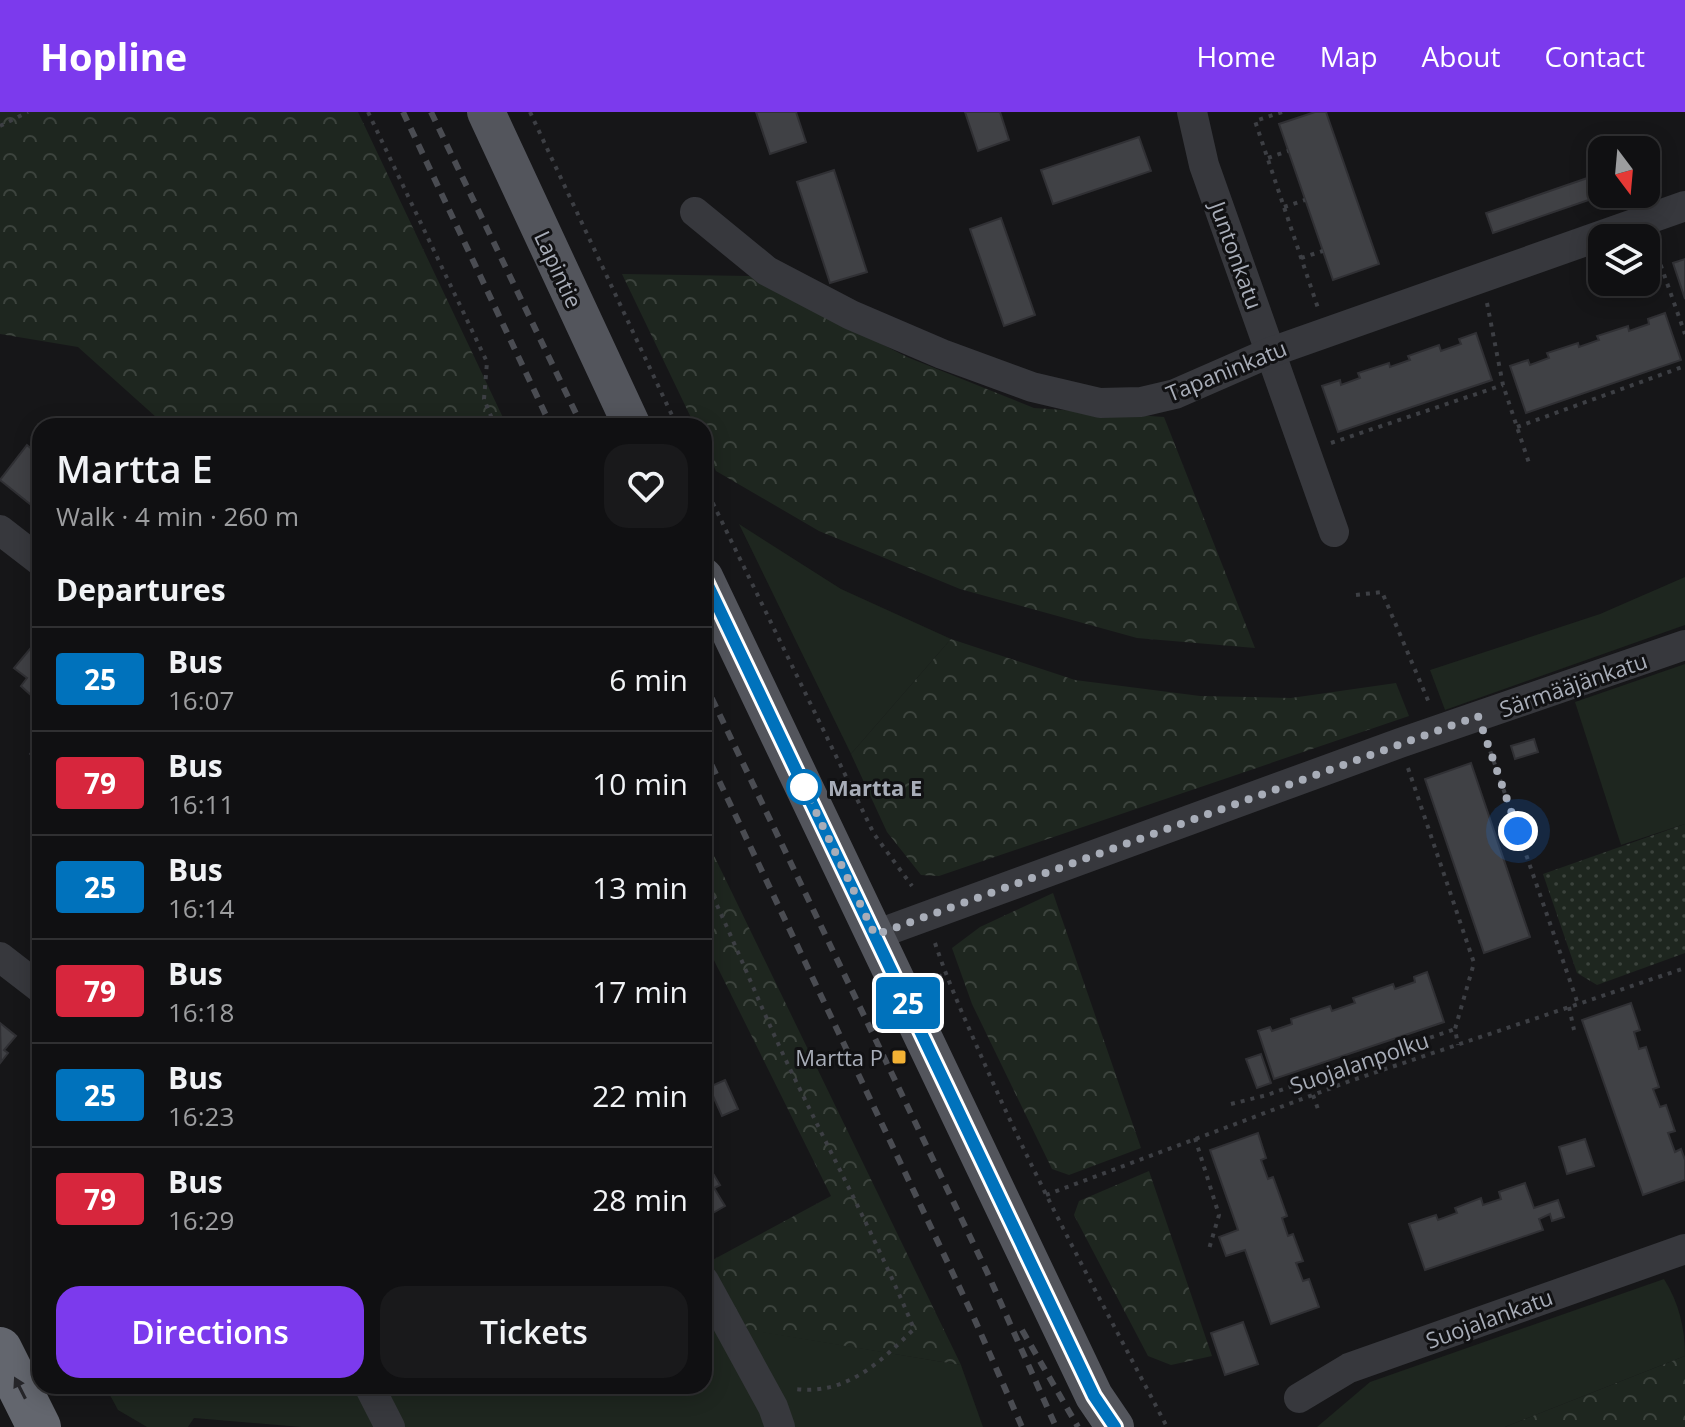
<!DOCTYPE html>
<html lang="en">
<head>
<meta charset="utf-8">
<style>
	:root { --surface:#101012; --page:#19191b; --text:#f1f3f6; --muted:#9c9d9f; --line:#303032; --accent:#7c3aed }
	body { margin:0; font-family:"Open Sans",sans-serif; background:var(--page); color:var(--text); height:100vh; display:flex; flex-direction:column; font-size:30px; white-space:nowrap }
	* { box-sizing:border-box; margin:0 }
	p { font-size:26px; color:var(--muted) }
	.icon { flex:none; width:44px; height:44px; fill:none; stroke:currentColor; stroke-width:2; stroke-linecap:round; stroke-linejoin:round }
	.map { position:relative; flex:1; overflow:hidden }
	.details { position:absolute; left:32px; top:306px; width:680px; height:976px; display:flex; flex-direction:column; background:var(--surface); border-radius:24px; box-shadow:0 4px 20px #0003,0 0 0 2px var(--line) }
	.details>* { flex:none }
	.badge { padding:0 16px; border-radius:6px; font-size:28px; line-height:52px }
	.needle { width:52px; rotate:164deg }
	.controls { position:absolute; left:1588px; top:24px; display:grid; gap:16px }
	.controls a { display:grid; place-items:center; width:72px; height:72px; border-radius:16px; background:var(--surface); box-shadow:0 4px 20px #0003,0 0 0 2px var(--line); font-size:40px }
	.you { position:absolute; width:40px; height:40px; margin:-20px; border:6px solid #fff; border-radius:50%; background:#1a73e8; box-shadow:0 0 0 12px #1a73e833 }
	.map>.badge { position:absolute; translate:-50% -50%; box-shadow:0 0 0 4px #fff }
	h2 { padding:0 24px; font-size:30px; line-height:72px }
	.round { display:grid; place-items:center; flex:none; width:84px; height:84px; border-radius:24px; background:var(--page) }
	.summary { display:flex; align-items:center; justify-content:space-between; height:136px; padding:0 24px }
	h1 { font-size:38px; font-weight:600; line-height:60px }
	.primary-button { display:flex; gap:16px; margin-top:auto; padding:16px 24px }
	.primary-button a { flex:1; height:92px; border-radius:24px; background:var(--accent); color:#fff; font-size:32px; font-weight:600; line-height:92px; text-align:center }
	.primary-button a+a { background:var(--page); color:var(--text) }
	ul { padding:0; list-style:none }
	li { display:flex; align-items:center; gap:24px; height:104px; padding:0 24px; border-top:2px solid var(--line) }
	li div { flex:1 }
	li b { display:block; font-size:30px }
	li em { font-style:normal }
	li .badge { min-width:88px; font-weight:700; text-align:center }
	header { display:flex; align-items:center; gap:48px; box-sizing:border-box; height:112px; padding:0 40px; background:var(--accent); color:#fff }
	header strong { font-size:38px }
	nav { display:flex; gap:44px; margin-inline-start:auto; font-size:28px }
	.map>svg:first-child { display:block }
	.green { fill:#1e261f }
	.forest { fill:url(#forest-crowns) }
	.park { fill:url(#park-dots) }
	.building { fill:#404145; stroke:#303034; stroke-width:2 }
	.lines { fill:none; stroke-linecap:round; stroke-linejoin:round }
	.path { stroke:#3d3f44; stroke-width:4; stroke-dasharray:4 6; stroke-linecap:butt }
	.minor { stroke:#37383d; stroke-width:30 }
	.major { stroke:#53555c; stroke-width:38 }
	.highway { stroke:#63666e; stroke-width:44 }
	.rail { stroke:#4a4c52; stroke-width:6; stroke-dasharray:10 8; stroke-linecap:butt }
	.oneway { fill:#26262a }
	.line-casing { stroke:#fff; stroke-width:18 }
	.line { stroke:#0072bc; stroke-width:12 }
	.walk { stroke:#a8adb8; stroke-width:8; stroke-dasharray:0 14.4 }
	.stop-dot { fill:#fff; stroke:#0072bc; stroke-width:4 }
	.poi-dot { fill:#f2b134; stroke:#111113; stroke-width:3 }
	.labels { text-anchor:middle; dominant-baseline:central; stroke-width:6; stroke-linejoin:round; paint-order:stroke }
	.street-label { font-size:22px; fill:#a8adb8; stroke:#111113 }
	.stop-label { font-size:22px; font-weight:bold; fill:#a8adb8; stroke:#111113; text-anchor:start }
	.poi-label { font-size:22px; fill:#a8adb8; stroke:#111113; text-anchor:end }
</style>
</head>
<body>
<header>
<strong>Hopline</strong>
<nav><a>Home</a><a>Map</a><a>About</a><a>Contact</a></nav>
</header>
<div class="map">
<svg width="1685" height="1315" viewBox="0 0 1685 1315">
	<defs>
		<pattern id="forest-crowns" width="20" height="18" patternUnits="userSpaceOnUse" patternTransform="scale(2)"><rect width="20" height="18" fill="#1e261f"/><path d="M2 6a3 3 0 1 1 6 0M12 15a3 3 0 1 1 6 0" fill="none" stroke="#3c433d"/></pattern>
		<pattern id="park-dots" width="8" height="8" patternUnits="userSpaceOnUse" patternTransform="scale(2)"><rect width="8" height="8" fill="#1e261f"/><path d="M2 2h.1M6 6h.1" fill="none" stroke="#3c433d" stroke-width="1.8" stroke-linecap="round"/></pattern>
	</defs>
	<rect width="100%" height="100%" fill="#161618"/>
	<g class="green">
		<polygon points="739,412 841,477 951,527 851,642"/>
		<polygon points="1685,465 1685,513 1445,598 1430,558 1600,502"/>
		<polygon points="1685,552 1685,712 1621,733 1575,590"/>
		<path d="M1664,1167c15,24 21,49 21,77l-180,71h-188l53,-45z"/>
		<polygon points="704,1210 961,1253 983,1315 301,1315 194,1306 188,1315 147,1315 118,1298 105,1274 704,1274"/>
	</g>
	<g class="forest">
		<polygon points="0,0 358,0 507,314 166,314 78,235 0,222"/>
		<polygon points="622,162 749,164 907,245 1034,296 1164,305 1255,536 1137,526 960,477 819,419 716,359 704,333 704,314 695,314"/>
		<polygon points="951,527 1075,568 1200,584 1291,586 1396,571 1409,604 939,764 921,763 887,720 851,642"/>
		<polygon points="704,723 961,1253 748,1218 707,1151 831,1084 704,828"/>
		<polygon points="1053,781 1141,1036 1069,1063 1052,1057 972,892 952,836 980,815"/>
		<polygon points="1149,1059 1212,1244 1171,1253 1148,1244 1074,1103 1079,1089"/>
		<polygon points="1685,1244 1685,1315 1505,1315"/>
	</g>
	<polygon class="park" points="1685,712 1685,841 1597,873 1577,861 1543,762"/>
	<g class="building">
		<polygon points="756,0 796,0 806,30 770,42"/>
		<polygon points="965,0 1000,0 1009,28 978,39"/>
		<polygon points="1315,0 1326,0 1379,152 1333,168 1279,12"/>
		<polygon points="1139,25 1151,59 1053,92 1041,58"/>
		<polygon points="834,58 867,160 830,171 797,70"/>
		<polygon points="1602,61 1602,82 1606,82 1493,121 1486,101"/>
		<polygon points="1001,106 1035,203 1004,214 970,117"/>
		<polygon points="1685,147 1685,187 1673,151"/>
		<polygon points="1665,201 1681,248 1526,301 1510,254 1528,248 1530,253 1549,246 1547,241 1578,231 1579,235 1599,228 1597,224 1628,214 1629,219 1649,212 1648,207"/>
		<polygon points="1476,221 1492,268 1338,320 1322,274 1340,268 1341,273 1360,266 1358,261 1389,251 1390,255 1410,248 1408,244 1439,233 1441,239 1461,232 1459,227"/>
		<polygon points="27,333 40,344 40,400 0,368"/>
		<polygon points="40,525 40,575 32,584 21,574 27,566 14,556"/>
		<polygon points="1534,627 1538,640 1515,647 1511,634"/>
		<polygon points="40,629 40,651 30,642"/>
		<polygon points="1471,651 1530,825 1484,841 1425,667"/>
		<polygon points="1427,860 1444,910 1274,967 1258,919 1270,915 1272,919 1292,912 1291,907 1330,894 1332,899 1355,891 1353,886 1393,872 1395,877 1415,870 1414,865"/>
		<polygon points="1631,891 1640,918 1634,920 1639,937 1646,935 1659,975 1653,977 1660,995 1666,993 1675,1019 1668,1021 1675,1040 1681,1037 1685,1048 1685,1068 1643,1083 1582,908"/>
		<polygon points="0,911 16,924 4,938 8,941 1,950"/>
		<polygon points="1261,942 1271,971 1257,976 1246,947"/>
		<polygon points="725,968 738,997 722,1004 709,975"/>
		<polygon points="1258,1021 1266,1046 1261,1048 1268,1067 1273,1065 1287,1104 1282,1106 1288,1124 1293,1122 1303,1149 1296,1151 1303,1169 1309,1167 1319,1195 1271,1212 1245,1138 1226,1144 1219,1125 1238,1118 1210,1038"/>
		<polygon points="1585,1027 1594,1054 1567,1062 1559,1035"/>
		<polygon points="704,1060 708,1066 714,1063 720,1073 714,1076 725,1094 704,1106"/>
		<polygon points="1525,1071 1534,1096 1558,1088 1564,1105 1552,1109 1550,1102 1539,1107 1543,1118 1425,1158 1409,1112 1436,1103 1438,1108 1457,1101 1455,1096 1481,1086 1483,1093 1501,1087 1499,1080"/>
		<polygon points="1243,1210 1258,1252 1225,1263 1211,1221"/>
	</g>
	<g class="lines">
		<g class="path">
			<polyline points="368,0 487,250 484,287 495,314"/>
			<polyline points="530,0 677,314"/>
			<polyline points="1282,0 1255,9 1318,196"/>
			<polyline points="0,14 28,0"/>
			<polyline points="1268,46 1288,39"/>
			<polyline points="1284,95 1305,88"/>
			<polyline points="1654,134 1685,222"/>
			<polyline points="1301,146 1323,139"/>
			<polyline points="1487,191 1503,273 1530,354"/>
			<polyline points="1517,315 1685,254"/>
			<polyline points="1331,331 1503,273"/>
			<polyline points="704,373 874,722 912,774"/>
			<polyline points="1356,483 1382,480 1430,593"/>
			<polyline points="1487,630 1578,892"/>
			<polyline points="1408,656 1474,851 1455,917 1458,933"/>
			<path d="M704,766c28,57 51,116 78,174 44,93 93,183 132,277 -35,34 -67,66 -119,60"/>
			<path d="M935,831c14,42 33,83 51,124 54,123 119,241 181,360"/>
			<polyline points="929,869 945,862"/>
			<polyline points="1569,895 1574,918"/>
			<polyline points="1313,983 1319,1000"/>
			<polyline points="1231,992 1267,983 1455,917"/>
			<polyline points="1195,1026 1219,1103 1209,1137"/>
			<polyline points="1046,1083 1350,969 1685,856"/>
		</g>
		<g class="minor">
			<polyline points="1192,0 1204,53 1334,420"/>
			<polyline points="695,100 767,159 851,203 942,242 1032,275 1100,291 1141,290 1175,282 1271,240 1685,94"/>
			<polyline points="0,418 40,449"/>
			<polyline points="875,823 1400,631 1685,533"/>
			<polyline points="0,845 40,876"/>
			<polyline points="704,1169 773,1295 780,1315"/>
			<polyline points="369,1274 390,1315"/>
			<polyline points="1299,1286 1349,1256 1685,1137"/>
		</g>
		<g class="major">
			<polyline points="486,0 632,314"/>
			<polyline points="704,465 1094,1284 1115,1315"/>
		</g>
		<polyline class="highway" points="0,1237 39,1315"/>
		<g class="rail">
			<polyline points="403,0 551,314"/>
			<polyline points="431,0 582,314"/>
			<polyline points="704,570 987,1160 1056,1315"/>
			<polyline points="704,637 974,1206 1022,1315"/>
			<polyline points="1022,1218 1078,1315"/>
		</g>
	</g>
	<defs><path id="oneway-solid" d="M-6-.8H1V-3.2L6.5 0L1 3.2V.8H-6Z" transform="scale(2)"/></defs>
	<use class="oneway" href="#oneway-solid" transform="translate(20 1276) rotate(-117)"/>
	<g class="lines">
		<g class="line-casing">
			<polyline id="line" points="704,465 1094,1284 1115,1315"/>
		</g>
		<use href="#line" class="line"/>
		<polyline class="walk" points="804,675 875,823 1478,604 1518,719"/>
	</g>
	<circle class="stop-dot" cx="804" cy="675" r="16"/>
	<rect class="poi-dot" x="891" y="937" width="16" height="16" rx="4"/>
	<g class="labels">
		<g class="street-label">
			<text transform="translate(1237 143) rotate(70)">Juntonkatu</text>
			<text transform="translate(559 157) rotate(65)">Lapintie</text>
			<text transform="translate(1226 258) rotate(-22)">Tapaninkatu</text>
			<text transform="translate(1573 572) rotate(-19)">Särmääjänkatu</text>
			<text transform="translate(1359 950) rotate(-19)">Suojalanpolku</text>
			<text transform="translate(1489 1206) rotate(-20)">Suojalankatu</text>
		</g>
		<g class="stop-label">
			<text x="828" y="675">Martta E</text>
		</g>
		<g class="poi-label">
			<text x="883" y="945">Martta P</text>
		</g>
	</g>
</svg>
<div class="controls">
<a><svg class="needle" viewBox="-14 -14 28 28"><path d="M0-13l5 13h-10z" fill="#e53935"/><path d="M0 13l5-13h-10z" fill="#9c9d9f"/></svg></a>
<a><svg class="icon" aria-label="layers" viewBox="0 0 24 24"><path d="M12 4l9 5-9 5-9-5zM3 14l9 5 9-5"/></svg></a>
</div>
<div class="you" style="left:1518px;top:719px"></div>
<b class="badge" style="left:908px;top:891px;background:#0072bc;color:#fff">25</b>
<section class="details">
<div class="summary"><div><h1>Martta E</h1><p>Walk · 4 min · 260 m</p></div><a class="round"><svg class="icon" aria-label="heart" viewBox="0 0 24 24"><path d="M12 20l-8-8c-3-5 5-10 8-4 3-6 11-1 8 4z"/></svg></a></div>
<h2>Departures</h2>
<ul>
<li><span class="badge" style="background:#0072bc;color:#fff">25</span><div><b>Bus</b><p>16:07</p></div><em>6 min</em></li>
<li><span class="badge" style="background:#d7263d;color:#fff">79</span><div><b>Bus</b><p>16:11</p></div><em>10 min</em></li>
<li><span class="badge" style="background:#0072bc;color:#fff">25</span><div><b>Bus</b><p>16:14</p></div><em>13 min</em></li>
<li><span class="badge" style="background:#d7263d;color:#fff">79</span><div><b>Bus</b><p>16:18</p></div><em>17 min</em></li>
<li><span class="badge" style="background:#0072bc;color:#fff">25</span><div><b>Bus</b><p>16:23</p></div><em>22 min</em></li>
<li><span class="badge" style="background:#d7263d;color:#fff">79</span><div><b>Bus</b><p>16:29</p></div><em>28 min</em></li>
</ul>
<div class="primary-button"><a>Directions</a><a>Tickets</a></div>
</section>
</div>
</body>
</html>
